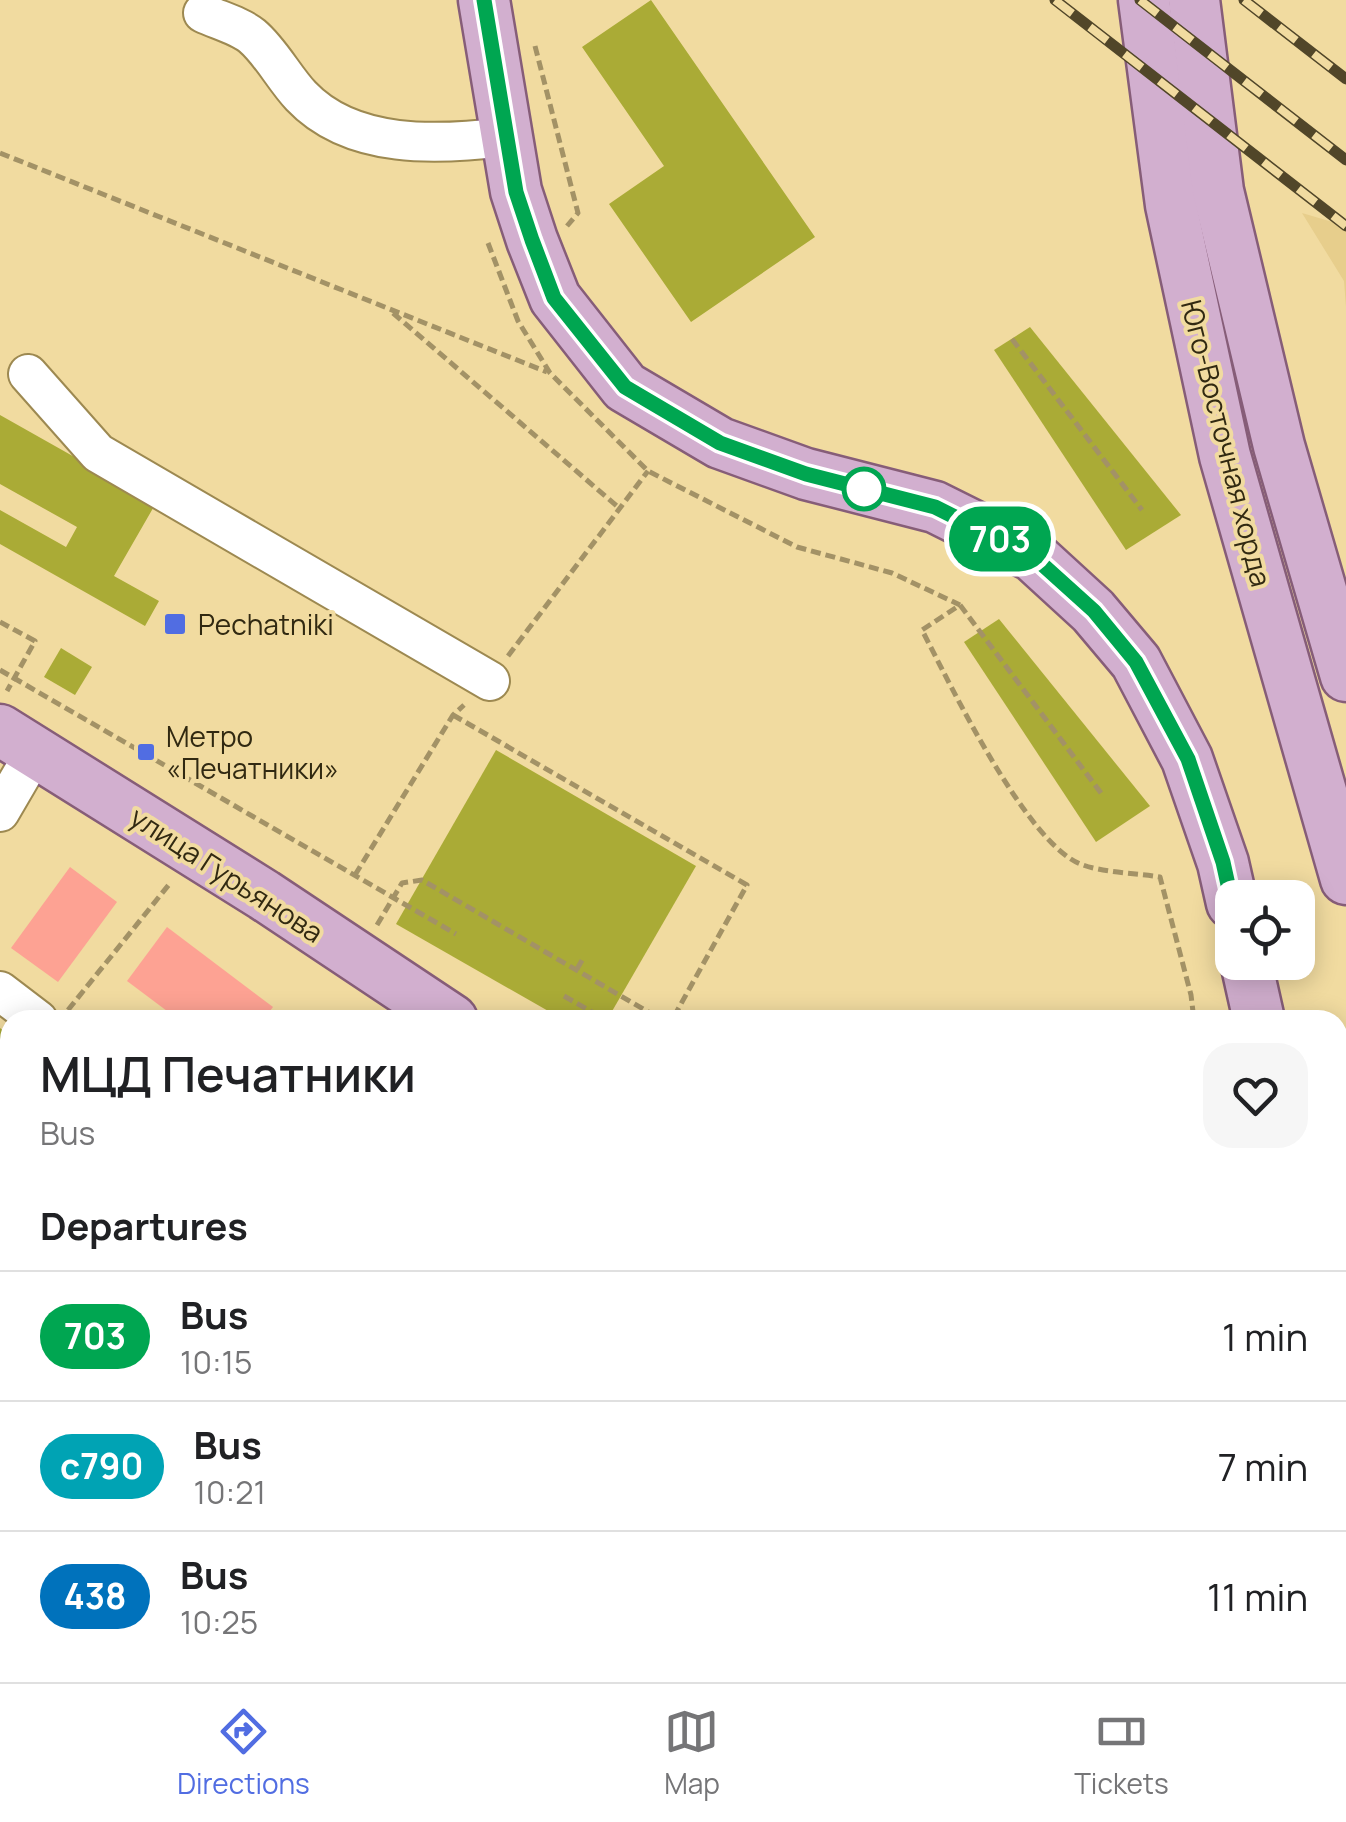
<!DOCTYPE html>
<html lang="en">
<head>
<meta charset="utf-8">
<style>
	:root { --surface:#fff; --page:#f6f6f6; --text:#202124; --muted:#757577; --line:#e0e0e0; --accent:#516de2 }
	body { margin:0; font-family:Manrope,sans-serif; background:var(--page); color:var(--text); height:100vh; display:flex; flex-direction:column; font-size:38px; white-space:nowrap }
	* { box-sizing:border-box; margin:0 }
	p { font-size:32px; color:var(--muted) }
	.icon { flex:none; width:55px; height:55px; fill:none; stroke:currentColor; stroke-width:2; stroke-linecap:round; stroke-linejoin:round }
	.map { position:relative; flex:1; overflow:hidden }
	.side { position:absolute; left:0px; top:1010px; width:1348px; height:672px; display:flex; flex-direction:column; background:var(--surface); border-radius:30px 30px 0 0; box-shadow:0 5px 25px #0003 }
	.side>* { flex:none }
	.badge { padding:0 20px; border-radius:32px; font-size:35px; line-height:65px }
	.controls { position:absolute; left:1215px; top:880px; display:grid; gap:20px }
	.controls a { display:grid; place-items:center; width:100px; height:100px; border-radius:20px; background:var(--surface); box-shadow:0 5px 25px #0003; font-size:50px }
	.map>.badge { position:absolute; translate:-50% -50%; box-shadow:0 0 0 5px #fff }
	h2 { padding:0 40px; font-size:38px; line-height:90px }
	.round { display:grid; place-items:center; flex:none; width:105px; height:105px; border-radius:30px; background:var(--page) }
	.headline { display:flex; align-items:center; justify-content:space-between; height:170px; padding:0 40px }
	h1 { font-size:48px; font-weight:600; line-height:75px }
	ul { padding:0; list-style:none }
	li { display:flex; align-items:center; gap:30px; height:130px; padding:0 40px; border-top:2px solid var(--line) }
	li div { flex:1 }
	li b { display:block; font-size:38px }
	li em { font-style:normal }
	li .badge { min-width:110px; font-weight:700; text-align:center }
	.tab-bar { display:flex; justify-content:space-around; align-items:center; height:140px; border-top:2px solid var(--line); background:var(--surface); font-size:28px; color:var(--muted) }
	.tab-bar a { display:grid; justify-items:center; gap:5px }
	.tab-bar .active { color:var(--accent) }
	.map>svg:first-child { display:block }
	.built { fill:#e7ce8c }
	.green { fill:#fda293 }
	.building { fill:#aaab36 }
	.lines { fill:none; stroke-linecap:round; stroke-linejoin:round }
	.minor-casing { stroke:#9d8951; stroke-width:42 }
	.major-casing { stroke:#865d78; stroke-width:55 }
	.path { stroke:#a39266; stroke-width:5; stroke-dasharray:10 5; stroke-linecap:butt }
	.minor { stroke:#fff; stroke-width:38 }
	.major { stroke:#d2afcf; stroke-width:50 }
	.rail-casing { stroke:#514629; stroke-width:11 }
	.rail { stroke:#f1dba0; stroke-width:8; stroke-dasharray:22; stroke-linecap:butt }
	.line-casing { stroke:#fff; stroke-width:22 }
	.line { stroke:#00a651; stroke-width:15 }
	.stop-dot { fill:#fff; stroke:#00a651; stroke-width:5 }
	.poi-dot { fill:#516de2; stroke:#f1dba0; stroke-width:4 }
	.labels { text-anchor:middle; dominant-baseline:central; stroke-width:8; stroke-linejoin:round; paint-order:stroke }
	.street-label { font-size:28px; fill:#312911; stroke:#f1dba0 }
	.poi-label { font-size:28px; fill:#312911; stroke:#f1dba0; text-anchor:start }
</style>
</head>
<body>
<div class="map">
<svg width="1346" height="1682" viewBox="0 0 1346 1682">
	<rect width="100%" height="100%" fill="#f1dba0"/>
	<polygon class="built" points="1302,213 1346,226 1346,307 1344,281"/>
	<g class="green">
		<polygon points="70,867 117,902 58,982 11,948"/>
		<polygon points="167,927 273,1007 263,1020 179,1020 127,981"/>
	</g>
	<g class="building">
		<polygon points="651,0 815,237 691,322 609,204 664,166 582,47"/>
		<polygon points="1030,327 1181,515 1126,550 994,350"/>
		<polygon points="0,415 156,503 114,576 159,601 145,626 0,544 0,510 66,547 77,527 0,484"/>
		<polygon points="999,619 1150,806 1096,842 964,642"/>
		<polygon points="61,648 92,667 75,695 44,677"/>
		<polygon points="496,750 696,866 607,1020 564,1020 396,924"/>
		<polygon points="0,1028 10,1036 10,1101 0,1092"/>
		<polygon points="0,1463 10,1468 10,1482 3,1496 0,1495"/>
		<polygon points="10,1604 10,1672 139,1672 135,1682 0,1682 0,1625"/>
		<rect x="437" y="1672" width="32" height="10"/>
		<polygon points="591,1672 624,1672 623,1682 591,1681"/>
		<polygon points="839,1672 908,1672 907,1682 839,1682"/>
	</g>
	<g class="lines">
		<g class="minor-casing">
			<g id="minor">
				<path d="M203,13c15,7 37,13 49,23 19,16 32,42 49,60 51,54 138,49 204,41"/>
				<polyline points="28,374 98,453 490,681"/>
				<polyline points="0,812 35,752"/>
				<polyline points="0,991 38,1020"/>
				<polyline points="0,1565 6,1553 10,1554"/>
				<polyline points="1089,1672 1100,1682"/>
				<polyline points="576,1676 576,1672"/>
				<polyline points="777,1682 777,1672"/>
				<polyline points="929,1682 929,1672"/>
			</g>
		</g>
		<g class="major-casing">
			<g id="major">
				<polyline points="484,0 516,191 532,240 555,298 625,387 720,443 806,474 935,507 1033,556 1093,611 1136,662 1187,759 1223,863 1232,903"/>
				<polyline points="1144,0 1171,205 1225,456 1346,879"/>
				<polyline points="1194,0 1218,191 1279,446 1346,676"/>
				<polyline points="0,730 264,895 452,1020"/>
				<polyline points="1246,962 1259,1020"/>
				<polyline points="1265,1672 1272,1682"/>
				<polyline points="331,1682 335,1672"/>
			</g>
		</g>
		<g class="path">
			<polyline points="535,46 578,213 567,226"/>
			<polyline points="0,153 547,372"/>
			<polyline points="488,243 518,321 550,373 648,471 797,547 892,573 960,605"/>
			<polyline points="393,313 618,507"/>
			<polyline points="1012,339 1142,510"/>
			<polyline points="0,622 35,641 7,691"/>
			<polyline points="508,656 648,471"/>
			<polyline points="0,670 456,934"/>
			<polyline points="453,715 747,885 672,1020"/>
			<path d="M1101,793l-141,-188 -38,25c28,54 106,217 161,235 23,8 53,8 77,12l31,118 3,25"/>
			<polyline points="355,875 453,715 464,705"/>
			<polyline points="377,925 402,883 422,880 662,1020"/>
			<polyline points="577,969 584,957"/>
			<polyline points="564,996 606,1020"/>
			<polyline points="68,1010 171,882"/>
			<polyline points="0,1510 10,1503"/>
			<polyline points="1203,1672 1212,1682"/>
			<polyline points="284,1682 288,1672"/>
		</g>
		<use href="#minor" class="minor"/>
		<use href="#major" class="major"/>
		<g class="rail-casing">
			<g id="rail">
				<polyline points="1055,0 1346,226"/>
				<polyline points="1140,0 1346,160"/>
				<polyline points="1244,0 1346,79"/>
			</g>
		</g>
		<use href="#rail" class="rail"/>
	</g>
	<g class="lines">
		<g class="line-casing">
			<polyline id="line" points="484,0 516,192 532,240 554,298 625,387 720,443 806,474 935,507 1033,556 1094,611 1136,662 1188,759 1223,862 1232,903"/>
		</g>
		<use href="#line" class="line"/>
	</g>
	<circle class="stop-dot" cx="864" cy="489" r="20"/>
	<g class="poi-dot">
		<rect x="163" y="612" width="24" height="24" rx="5"/>
		<rect x="136" y="742" width="20" height="20" rx="5"/>
	</g>
	<g class="labels">
		<g class="street-label">
			<text transform="translate(1227 443) rotate(76)">Юго-Восточная хорда</text>
			<text transform="translate(227 874) rotate(33)">улица Гурьянова</text>
		</g>
		<g class="poi-label">
			<text x="198" y="624">Pechatniki</text>
			<text x="166" y="736">Метро<tspan x="166" dy="32">«Печатники»</tspan></text>
		</g>
	</g>
</svg>
<div class="controls">
<a><svg class="icon" aria-label="locate" viewBox="0 0 24 24"><circle cx="12" cy="12" r="6"/><path d="M12 2v4M12 18v4M2 12h4M18 12h4"/></svg></a>
</div>
<b class="badge" style="left:1000px;top:539px;background:#00a651;color:#fff">703</b>
<section class="side">
<div class="headline"><div><h1>МЦД Печатники</h1><p>Bus</p></div><a class="round"><svg class="icon" aria-label="heart" viewBox="0 0 24 24"><path d="M12 20l-8-8c-3-5 5-10 8-4 3-6 11-1 8 4z"/></svg></a></div>
<h2>Departures</h2>
<ul>
<li><span class="badge" style="background:#00a651;color:#fff">703</span><div><b>Bus</b><p>10:15</p></div><em>1 min</em></li>
<li><span class="badge" style="background:#00a3b4;color:#fff">с790</span><div><b>Bus</b><p>10:21</p></div><em>7 min</em></li>
<li><span class="badge" style="background:#0072bc;color:#fff">438</span><div><b>Bus</b><p>10:25</p></div><em>11 min</em></li>
</ul>
</section>
</div>
<nav class="tab-bar">
<a class="active"><svg class="icon" aria-label="directions" viewBox="0 0 24 24"><path d="M12 3l9 9-9 9-9-9zM9 14v-3h6M13 9l2 2-2 2"/></svg>Directions</a>
<a><svg class="icon" aria-label="map" viewBox="0 0 24 24"><path d="M3 6l6-2 6 2 6-2v14l-6 2-6-2-6 2zM9 4v14M15 6v14"/></svg>Map</a>
<a><svg class="icon" aria-label="tickets" viewBox="0 0 24 24"><path d="M3 7h18v10H3zM15 7v10"/></svg>Tickets</a>
</nav>
</body>
</html>
